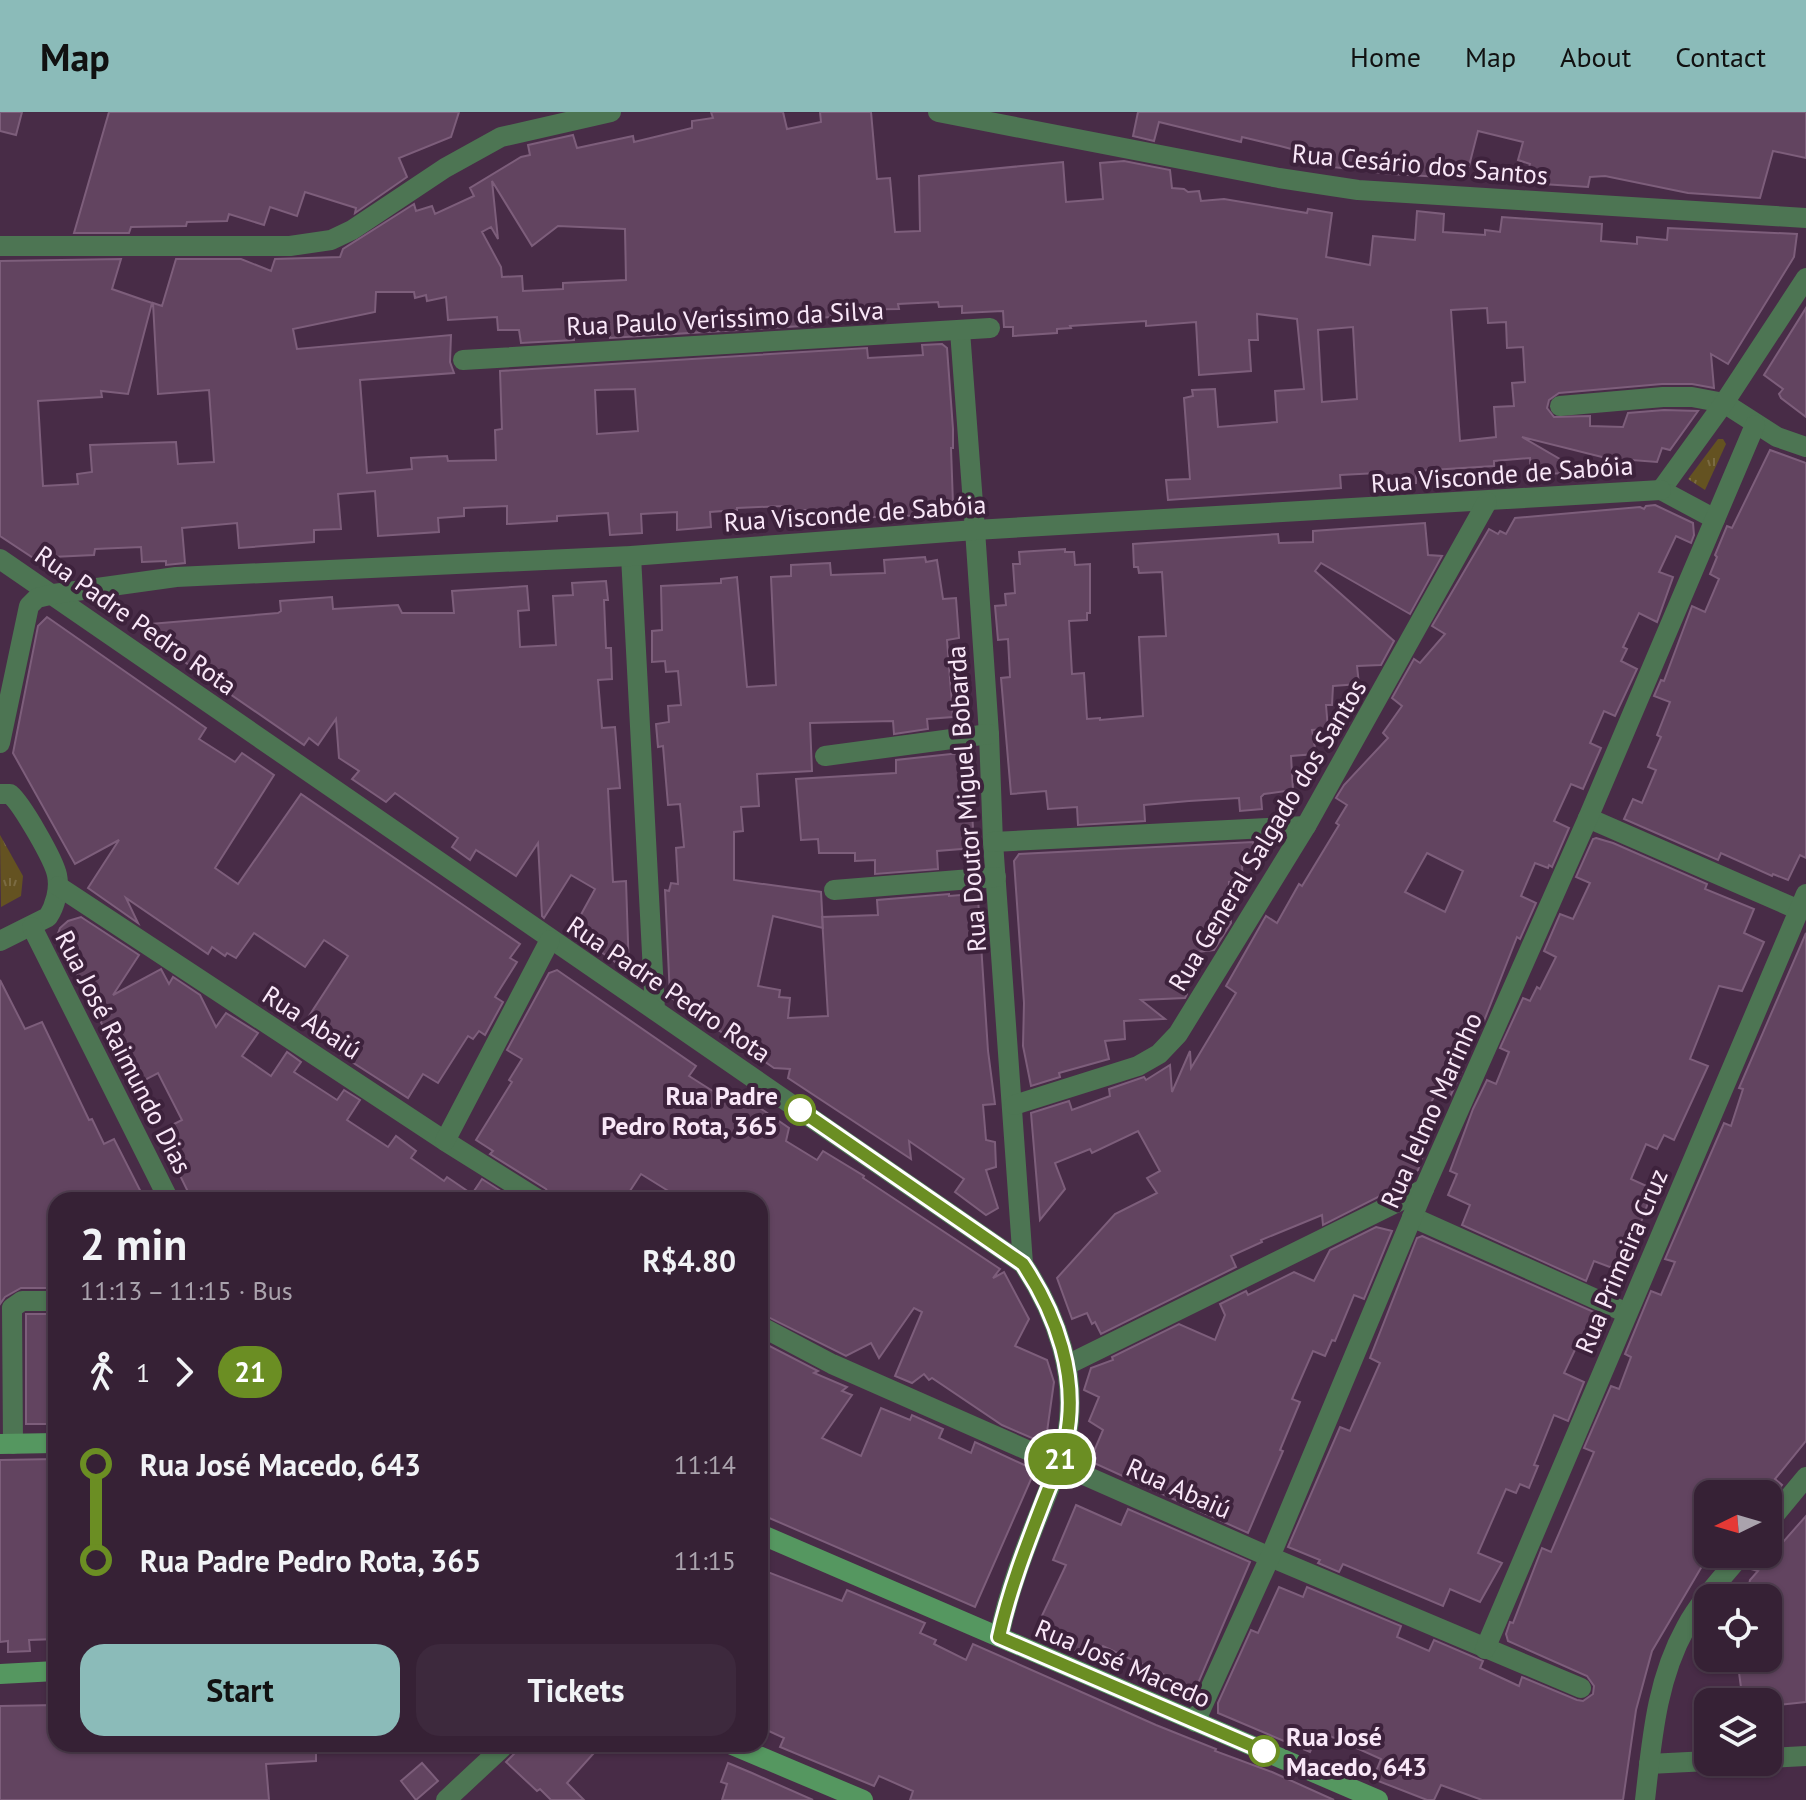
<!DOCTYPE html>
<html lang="en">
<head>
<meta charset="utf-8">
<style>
	:root { --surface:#362135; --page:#3d293d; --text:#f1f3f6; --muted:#aaa3ad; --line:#503e50; --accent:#8bbbb9 }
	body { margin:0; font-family:"PT Sans",sans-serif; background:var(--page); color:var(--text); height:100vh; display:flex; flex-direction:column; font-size:30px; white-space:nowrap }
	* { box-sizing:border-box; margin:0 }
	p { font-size:26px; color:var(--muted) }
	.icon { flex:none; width:44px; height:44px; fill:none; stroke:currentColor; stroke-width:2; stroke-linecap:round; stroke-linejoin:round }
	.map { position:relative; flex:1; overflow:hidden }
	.drawer { position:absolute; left:48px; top:1080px; width:720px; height:560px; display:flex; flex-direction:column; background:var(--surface); border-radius:24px; box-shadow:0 2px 6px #0004,0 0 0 2px var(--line) }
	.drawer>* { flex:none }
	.badge { padding:0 16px; border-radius:26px; font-size:28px; line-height:52px }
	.needle { width:52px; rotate:265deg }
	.tools { position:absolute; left:1694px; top:1368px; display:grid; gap:16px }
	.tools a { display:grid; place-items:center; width:88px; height:88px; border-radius:16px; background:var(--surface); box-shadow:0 2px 6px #0004,0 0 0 2px var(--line); font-size:40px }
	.map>.badge { position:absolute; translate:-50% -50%; box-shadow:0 0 0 4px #fff }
	.legs { display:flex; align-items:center; gap:12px; height:88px; padding:0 32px; font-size:26px }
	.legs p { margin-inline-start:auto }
	.head { display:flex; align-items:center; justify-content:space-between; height:136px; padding:0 32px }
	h1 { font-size:44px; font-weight:800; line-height:60px }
	.action { display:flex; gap:16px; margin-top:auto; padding:16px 32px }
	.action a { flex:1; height:92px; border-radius:24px; background:var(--accent); color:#111; font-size:32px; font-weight:800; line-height:92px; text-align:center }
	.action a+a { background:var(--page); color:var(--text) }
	ul { padding:0 32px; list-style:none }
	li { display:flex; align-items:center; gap:28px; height:96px; font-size:30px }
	li i { display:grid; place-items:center; width:12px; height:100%; margin:0 10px; background:currentColor }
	li i::after { content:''; width:20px; height:20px; margin:-10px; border:6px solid; border-radius:50%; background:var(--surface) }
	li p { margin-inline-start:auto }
	li:first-child i { background:linear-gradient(#0000 50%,currentColor 0) }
	li:last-child i { background:linear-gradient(currentColor 50%,#0000 0) }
	header { display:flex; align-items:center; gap:48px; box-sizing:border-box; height:112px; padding:0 40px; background:var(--accent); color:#111 }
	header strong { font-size:38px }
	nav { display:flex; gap:44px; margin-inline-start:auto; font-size:28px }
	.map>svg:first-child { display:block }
	.grass { fill:url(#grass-tufts) }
	.building { fill:#624460; stroke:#7d5e7b; stroke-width:2; fill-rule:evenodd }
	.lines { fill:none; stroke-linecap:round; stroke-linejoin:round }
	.street { stroke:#4d7553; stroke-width:20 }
	.secondary { stroke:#559760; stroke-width:20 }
	.line-1-casing { stroke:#fff; stroke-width:18 }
	.line-1 { stroke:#6b8e23; stroke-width:12 }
	.stop-1-dot { fill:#fff; stroke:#6b8e23; stroke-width:4 }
	.labels { text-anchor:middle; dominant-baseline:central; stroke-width:8; stroke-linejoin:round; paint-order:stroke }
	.street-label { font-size:26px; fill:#f9e7f8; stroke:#3d223c }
	.stop-label { font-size:26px; font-weight:bold; fill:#f9e7f8; stroke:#3d223c; text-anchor:end }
</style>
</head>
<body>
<header>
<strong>Map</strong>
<nav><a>Home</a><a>Map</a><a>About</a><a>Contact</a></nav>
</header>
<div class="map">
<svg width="1806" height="1688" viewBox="0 0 1806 1688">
	<defs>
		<pattern id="grass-tufts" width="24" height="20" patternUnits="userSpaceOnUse" patternTransform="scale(2)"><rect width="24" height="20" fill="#645221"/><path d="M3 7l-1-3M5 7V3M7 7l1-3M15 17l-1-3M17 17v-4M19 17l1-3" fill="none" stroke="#7b6b42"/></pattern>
	</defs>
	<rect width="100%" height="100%" fill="#482c47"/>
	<g class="grass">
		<polygon points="1718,327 1723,327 1726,332 1705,378 1688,367"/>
		<polygon points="0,723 23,764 21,784 1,795"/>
	</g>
	<g class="building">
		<polygon points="0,0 22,0 16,23 0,19"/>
		<polygon points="109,0 459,0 451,25 399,46 407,65 355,101 356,96 305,80 297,104 270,95 264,113 229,102 227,109 187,110 186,114 131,115 129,121 74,121"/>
		<path d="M711,0h72l4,17 34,-7 -1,-10h51l6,67 13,-1 5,54 25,-1 -1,-55 144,-14 3,40 37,-3 -3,-36 24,-2 46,9 2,18 12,1 4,3 11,-1 2,10 23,-2 83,14 1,-4 24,4 -6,44 44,8 3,-29 42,4 2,-29 27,3 -1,18 42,3v-5l15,2 2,-15 100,7 -1,17 36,3v-7l30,3 1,-12 129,6 -3,23 -66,107 -17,-10 3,34 -22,-4h-30l-103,9 -10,7 -2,8 7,9 36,-1v10l33,1 5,-14 36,-3 34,1 -28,39 -8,-2 -5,14 -51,-4 -84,-21 60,35 -51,3 -1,-17 -36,3v5l-78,5v12l-38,3v-13l-38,2 1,13 -173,12 -2,-20 24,-1 -6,-81 9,-2 -1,-6 23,-1 3,38 59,-5 -2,-31 29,-2 -7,-70 -40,-5 1,26h-9l2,31 -52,4 -3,-53 -50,4v-5l-76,5 1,2 -14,1v4l-44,3v-9h-9l-1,-16 -41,2v-7l-23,1 -1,-5 -40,2 1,5 -68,1v7l-14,1 1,7 -208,13v-14l-37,8 1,8 -53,3 -2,-13h-21l-1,-13 -49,3 -2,-23 -19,4 -1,-6 -11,3 -1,-6h-38l-1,20 -82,17 4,20 154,-14 -1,27 4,11 -94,7 7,93 45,-4 -1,-11 36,-2 1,5 48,-1 -1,-30 7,-1 -2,-58 367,-23 1,10 55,-3 -1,-10 20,-1 5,4 6,81v19h-2l2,56 -23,1v10l-82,3v-8h-65v-4l-46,2v2l-27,2 1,15 -34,3v-18l-36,2 1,19 -32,2 -2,-22 -51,3v5l-50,3v-18l-43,2v8l-26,2 1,14 -61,4 -3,-45 -37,3 3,35 -27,1v12l-75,6 -2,-25 -55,5 3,35 -19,2v-4l-24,1 -1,-15 -46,2 -1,6 -42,2 1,14 -53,-35v-275l121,-2 -9,30 40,14 -24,91 -27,-3 1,6 -64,4 5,85 35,-2 -1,-10 15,-2 -2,-27 86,-3 2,22 36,-2 -5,-72 -51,4 -5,-91 9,3 14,-47h65l30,12 4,-12 65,-2 3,-8 71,-45 2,7 16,-5 3,8 39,-18 -4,-8 51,-31 9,-2 -2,-10 45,-10 4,13 56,-12 1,6 58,-14v-7l21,-3zM492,69l40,65 26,-20 67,3 1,51 -63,3v6l-40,2 -1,-15 -20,1 -1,-10 -19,-35 9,-5 7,12zM1487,196l1,15 18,-1 1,26 16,-1 2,35 -13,1 2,23 -20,1 2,30 -36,4 -9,-131zM1353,215l4,72 -35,3 -4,-72zM635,277l3,42 -41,3 -2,-44z"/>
		<polygon points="1138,0 1806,0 1806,46 1773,39 1760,86 1688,81 1605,64 1590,65 1588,75 1542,72 1526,71 1530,52 1518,48 1523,30 1478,19 1469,54 1445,49 1441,65 1391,62 1332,55 1333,48 1280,34 1242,25 1241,30 1159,10 1154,29 1133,24"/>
		<polygon points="1806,196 1806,305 1781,286 1779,282 1783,277 1764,263"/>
		<polygon points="1770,338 1806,351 1806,746 1800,743 1788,768 1773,762 1772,764 1721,741 1718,748 1624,707 1633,687 1642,691 1656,658 1648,655 1661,625 1657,623 1670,590 1654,584 1661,568 1664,569 1692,494 1705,500 1719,467 1710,462 1717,445 1715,443 1727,414 1732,416"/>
		<path d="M1655,393l38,18 1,12 -3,8 -15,-7 -17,36 14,5 -16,45 -18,-9 -16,34 4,2 -6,12 16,8 -22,47 -11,-5 -14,32 11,5 -18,41 -12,-5 -17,37 15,7 -17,39 -3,-2 -1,3 -13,-5 -14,33 15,7 -16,36 -3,-2 -33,84 -13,-6 -18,35 -5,13 14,8 -12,26 -13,-6 -24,46 3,1 -6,9 13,9 -5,14 -28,21 -67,34 -1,-10 -61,25 1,2 -31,14 5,11 -135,67 -6,-12 -3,2 -5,-11 -15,6 -15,-41 58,-64 42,-21 -10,-15 13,-7 -22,-40 -46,22 -2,-4 -35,14 10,26 -25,31 -9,-107 38,-12 3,9 38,-14 -1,-7 35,-12 2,3 24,-15 2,27 18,-41 1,17 45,-75 -10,-7 37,-65 3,-5 11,7 22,-39 3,2 37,-61 -3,-2 11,-18 -11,-7 8,-13 44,-47 -5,-5 19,-27 -10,-8 22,-39 6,4 25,-29 -13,-8 57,-97 9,5 2,-3 6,3 9,-16 125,-11 4,2 2,-3zM1427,741l36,18 -18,41 -40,-20z"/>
		<polygon points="1425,411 1428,443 1442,444 1410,502 1321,451 1315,459 1394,529 1381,553 1357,554 1359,572 1333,574 1332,593 1326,593 1328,617 1312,618 1316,642 1291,644 1293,678 1264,682 1261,685 1262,697 1240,699 1239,686 1189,689 1144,693 1145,709 1078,713 1077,695 1048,697 1046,679 1011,682 1001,566 1010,565 1008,527 998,528 995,494 1006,493 1005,482 1015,481 1013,452 1020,452 1019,440 1065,437 1065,440 1074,440 1075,453 1090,452 1090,501 1087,501 1087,508 1069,509 1072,562 1084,561 1087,607 1100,606 1100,608 1143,604 1139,525 1166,524 1162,460 1139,461 1138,455 1134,455 1133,432 1278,422 1279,431 1313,430 1313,419"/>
		<polygon points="925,445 926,450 937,448 943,487 956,486 959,526 947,528 953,605 927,607 928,617 894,622 893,609 810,611 812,659 757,662 759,694 741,695 743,719 734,720 734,768 821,780 823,816 773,804 758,874 780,878 779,885 790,886 788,906 828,904 822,805 878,803 877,788 949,782 949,784 961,783 962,788 978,786 988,939 995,992 983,993 986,1028 995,1030 996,1055 986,1058 998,1096 986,1103 955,1080 964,1067 909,1029 911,1047 788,966 790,957 774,956 670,885 665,778 669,779 671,771 678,772 676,736 684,735 680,692 668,693 663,634 658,635 656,612 669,610 668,594 681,593 678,559 666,560 665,549 652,550 652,519 662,518 661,474 721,471 721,467 737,465 747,575 776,573 771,465 791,464 791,453 830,451 831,463 885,461 884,448"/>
		<polygon points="606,469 608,488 604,488 606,536 611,536 612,567 598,568 602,616 615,615 620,676 608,677 613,770 626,769 629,860 572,819 595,777 571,763 544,806 542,804 538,731 516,764 476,738 470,748 452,735 458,726 395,681 386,690 352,667 359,659 339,646 336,607 318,633 309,626 304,633 198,560 169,538 171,535 138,513 278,501 281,499 280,489 332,485 333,497 398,493 402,501 454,501 452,479 527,474 529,498 518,499 520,535 556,533 553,484 573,483 572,471"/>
		<polygon points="47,505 206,616 199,627 235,650 242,641 274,663 215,756 238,772 301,682 520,832 510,846 517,850 495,885 503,890 485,923 479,919 473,927 468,924 438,971 423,962 408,986 338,941 347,928 309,904 348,844 324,828 305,855 254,821 236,846 227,841 225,844 212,835 208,842 126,786 138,811 88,776 119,728 75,752 13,641 38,514"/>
		<polygon points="969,640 974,736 937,739 938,757 875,762 875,748 855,749 855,741 819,741 818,727 801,728 796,667 896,661 896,648"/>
		<polygon points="1596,726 1613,731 1707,772 1705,777 1754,797 1744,821 1764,830 1742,879 1719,874 1690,947 1708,954 1674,1028 1664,1023 1657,1037 1646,1032 1631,1067 1653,1077 1623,1160 1594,1149 1586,1169 1462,1113 1470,1093 1448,1083 1457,1062 1450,1059 1473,997 1487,968 1496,972 1509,940 1500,936 1523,886 1530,889 1537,875 1540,877 1556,845 1544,839 1560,802 1573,807 1590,771 1576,765 1593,727"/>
		<polygon points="1253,730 1255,753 1242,754 1243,769 1229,770 1231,811 1214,838 1197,840 1198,858 1186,851 1187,882 1185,886 1141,888 1165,907 1124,909 1125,927 1105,929 1109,947 1059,961 1060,965 1031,974 1023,934 1024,891 1014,749 1019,742"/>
		<polygon points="81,805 139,843 113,883 161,857 169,872 173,865 200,883 216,915 226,901 258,921 242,944 271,964 287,940 301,950 294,960 337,988 344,978 360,988 347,1008 388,1035 396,1024 416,1039 411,1046 444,1069 447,1065 472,1082 482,1067 515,1088 397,1088 386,1081 381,1088 289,1088 286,1081 271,1088 266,1079 250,1088 192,1088 168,1039 177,1034 168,1015 182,1008 158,961 143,969 122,925 111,930 57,824 60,816 68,809"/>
		<polygon points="1806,821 1806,1329 1775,1367 1782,1373 1771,1387 1768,1382 1708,1382 1708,1444 1652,1539 1636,1598 1623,1688 1482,1688 1441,1673 1434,1688 1427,1688 1373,1667 1381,1647 1319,1619 1310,1640 1218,1601 1218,1591 1251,1518 1258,1521 1279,1475 1303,1485 1307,1475 1401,1514 1397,1525 1429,1539 1434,1528 1483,1549 1480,1556 1519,1574 1522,1565 1577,1588 1583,1589 1593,1582 1594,1574 1587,1564 1508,1529 1506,1522 1510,1510 1513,1511 1542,1436 1551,1440 1594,1340 1584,1336 1611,1274 1619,1277 1631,1245 1625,1242 1651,1179 1661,1183 1675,1150 1665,1147 1724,1011 1731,1014 1743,977 1739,976"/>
		<polygon points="557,858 696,954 689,964 719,983 721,980 732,987 735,982 747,987 789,1016 786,1029 817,1048 823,1039 864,1064 863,1066 1000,1157 993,1166 1004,1160 1029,1207 1015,1234 1047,1248 1054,1270 1046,1327 1041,1330 1002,1313 932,1266 929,1268 924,1262 912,1271 895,1264 922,1200 914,1196 879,1246 871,1231 846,1244 760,1201 760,1088 683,1088 641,1062 624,1088 552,1088 546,1077 490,1042 493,1039 476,1028 512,970 509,968 522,947 507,938 549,861"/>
		<polygon points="0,868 25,917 42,910 89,1008 92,1007 104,1032 114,1027 145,1088 56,1088 56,1176 21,1176 5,1185 0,1192"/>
		<polygon points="1376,1115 1392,1119 1364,1187 1354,1183 1335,1229 1332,1228 1325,1244 1313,1239 1292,1287 1300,1290 1280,1338 1283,1339 1248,1421 1094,1351 1096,1346 1092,1344 1103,1318 1089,1309 1099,1285 1084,1278 1091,1256 1113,1248 1112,1245 1179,1212 1215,1228 1225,1203 1220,1192 1246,1179 1248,1183 1294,1160 1314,1169 1330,1138"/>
		<polygon points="1422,1124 1596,1201 1585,1226 1581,1225 1564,1261 1584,1270 1568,1309 1554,1303 1534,1353 1538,1354 1529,1376 1520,1372 1516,1381 1506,1377 1478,1441 1502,1451 1480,1490 1450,1477 1443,1494 1343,1452 1339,1460 1318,1451 1320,1448 1288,1435 1340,1315 1350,1319 1380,1251 1370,1246 1417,1126"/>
		<rect x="26" y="1202" width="30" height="110"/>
		<polygon points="760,1229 818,1259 814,1261 847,1275 842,1279 852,1283 822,1326 861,1344 881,1296 910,1308 912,1303 943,1317 939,1326 971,1341 975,1330 1035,1358 975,1495 760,1402"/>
		<polygon points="56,1347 56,1527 29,1528 30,1539 8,1540 8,1529 0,1530 0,1348"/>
		<polygon points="1076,1393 1121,1413 1128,1397 1250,1450 1193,1583 1187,1586 1160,1575 1165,1563 1103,1534 1097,1548 1065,1534 1070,1524 1039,1510 1066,1453 1053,1448"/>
		<polygon points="1806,1404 1806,1590 1768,1594 1768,1590 1743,1590 1737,1546 1768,1546 1768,1486 1746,1486 1750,1468 1758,1459 1751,1457 1755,1442 1768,1442 1768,1431 1776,1438"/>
		<polygon points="760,1457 842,1489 847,1478 925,1511 920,1521 936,1528 934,1532 966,1548 973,1532 1156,1613 1216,1637 1215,1639 1272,1660 1334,1688 910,1688 913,1679 879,1664 874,1674 780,1635 784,1626 760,1615"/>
		<polygon points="56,1593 56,1632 316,1632 316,1649 266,1652 269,1688 0,1688 0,1594"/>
		<polygon points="519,1632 602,1632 567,1671 584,1688 551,1688 540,1677 537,1679 506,1650 515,1641"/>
		<polygon points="422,1651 438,1669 416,1688 401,1669"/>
		<polygon points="728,1651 752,1661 813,1688 722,1688 727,1672 721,1670"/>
	</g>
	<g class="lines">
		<g class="street">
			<polyline points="938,0 1279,66 1358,78 1806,106"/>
			<polyline points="0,134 290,134 331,128 352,118 445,56 501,25 611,0"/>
			<polyline points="960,219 975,418 989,622 993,730 1023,1152"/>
			<polyline points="463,248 990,216"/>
			<polyline points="1560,294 1663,285 1692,285 1724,291 1777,325 1806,335"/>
			<polyline points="1661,378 1724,291 1806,166"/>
			<polyline points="1661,378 1715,407"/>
			<polyline points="631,444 655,898"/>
			<path d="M0,447l1023,705c34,51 56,114 43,175 -6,24 -16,47 -25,70 -17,42 -33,84 -42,128"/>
			<polyline points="0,631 29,494 37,486 54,482 176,465 631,444 975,418 1661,378"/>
			<polyline points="825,644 989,622"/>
			<path d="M0,682h10c12,10 44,66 47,81 3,14 -2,31 -9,42l-48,24"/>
			<polyline points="1588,706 1799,798"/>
			<polyline points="993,730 1306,714"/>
			<polyline points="58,774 445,1029 539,1088"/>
			<polyline points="834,778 996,765"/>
			<polyline points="32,815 169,1088"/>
			<polyline points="1014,993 1138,954 1159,942 1178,922 1306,714 1487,390"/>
			<polyline points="445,1029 550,828"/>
			<polyline points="1412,1105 1627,1201"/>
			<polyline points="760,1214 832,1252 1270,1445 1581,1576"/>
			<polyline points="1067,1253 1424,1077"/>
			<polyline points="13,1332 12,1196 22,1189 56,1189"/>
			<polyline points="1768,1411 1806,1365"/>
			<polyline points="1485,1537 1806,782"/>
			<polyline points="1195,1610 1270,1445 1424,1077 1588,706 1755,313"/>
			<polyline points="1768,1646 1806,1644"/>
			<polyline points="1649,1652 1708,1649"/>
			<polyline points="446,1688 506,1632"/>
			<path d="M1645,1688c7,-60 11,-119 41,-173 14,-26 37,-50 56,-73"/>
		</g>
		<g class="secondary">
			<polyline points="0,1332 56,1331"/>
			<polyline points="760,1422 1378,1688"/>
			<polyline points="0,1562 56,1559"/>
			<polyline points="730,1632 863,1688"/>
		</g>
	</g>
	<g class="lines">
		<g class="line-1-casing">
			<path id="line-1" d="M800,998l223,154c34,51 56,114 43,175 -5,22 -15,43 -23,64 -17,44 -34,88 -44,134l265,114"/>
		</g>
		<use href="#line-1" class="line-1"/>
	</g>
	<g class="stop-1-dot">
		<circle cx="800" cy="998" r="14"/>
		<circle cx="1264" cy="1639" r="14"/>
	</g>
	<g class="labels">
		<g class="street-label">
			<text transform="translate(1420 52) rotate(5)">Rua Cesário dos Santos</text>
			<text transform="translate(725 206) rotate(-3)">Rua Paulo Verissimo da Silva</text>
			<text transform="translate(1502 362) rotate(-4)">Rua Visconde de Sabóia</text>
			<text transform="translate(855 401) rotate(-4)">Rua Visconde de Sabóia</text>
			<text transform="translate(136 508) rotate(35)">Rua Padre Pedro Rota</text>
			<text transform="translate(966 687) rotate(-94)">Rua Doutor Miguel Bobarda</text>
			<text transform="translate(1267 723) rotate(-59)">Rua General Salgado dos Santos</text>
			<text transform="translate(669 877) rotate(34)">Rua Padre Pedro Rota</text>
			<text transform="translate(312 910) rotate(33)">Rua Abaiú</text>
			<text transform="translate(124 940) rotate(63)">Rua José Raimundo Dias</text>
			<text transform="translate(1431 998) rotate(-66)">Rua Ielmo Marinho</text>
			<text transform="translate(1621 1149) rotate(-67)">Rua Primeira Cruz</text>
			<text transform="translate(1179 1376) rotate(24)">Rua Abaiú</text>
			<text transform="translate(1123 1551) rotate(23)">Rua José Macedo</text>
		</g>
		<g class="stop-label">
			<text x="778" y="983">Rua Padre<tspan x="778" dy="30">Pedro Rota, 365</tspan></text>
			<text x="1286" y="1624" text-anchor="start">Rua José<tspan x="1286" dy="30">Macedo, 643</tspan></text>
		</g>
	</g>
</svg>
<div class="tools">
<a><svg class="needle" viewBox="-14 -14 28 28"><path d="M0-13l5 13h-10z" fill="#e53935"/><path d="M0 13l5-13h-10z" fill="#aaa3ad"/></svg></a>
<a><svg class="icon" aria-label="locate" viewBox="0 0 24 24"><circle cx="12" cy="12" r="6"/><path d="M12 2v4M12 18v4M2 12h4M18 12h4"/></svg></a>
<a><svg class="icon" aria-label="layers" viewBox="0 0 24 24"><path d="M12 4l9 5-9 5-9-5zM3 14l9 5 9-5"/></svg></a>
</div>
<b class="badge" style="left:1060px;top:1347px;background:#6b8e23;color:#fff">21</b>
<section class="drawer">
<div class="head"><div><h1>2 min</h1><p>11:13 – 11:15 · Bus</p></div><b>R$4.80</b></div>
<div class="legs"><svg class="icon" aria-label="walk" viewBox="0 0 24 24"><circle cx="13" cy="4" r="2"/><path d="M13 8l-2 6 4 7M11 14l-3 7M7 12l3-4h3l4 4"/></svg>1<svg class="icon" aria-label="forward" viewBox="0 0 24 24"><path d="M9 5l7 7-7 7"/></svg><b class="badge" style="background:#6b8e23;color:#fff">21</b></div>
<ul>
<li><i style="color:#6b8e23"></i><b>Rua José Macedo, 643</b><p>11:14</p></li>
<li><i style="color:#6b8e23"></i><b>Rua Padre Pedro Rota, 365</b><p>11:15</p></li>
</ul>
<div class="action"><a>Start</a><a>Tickets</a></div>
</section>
</div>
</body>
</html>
